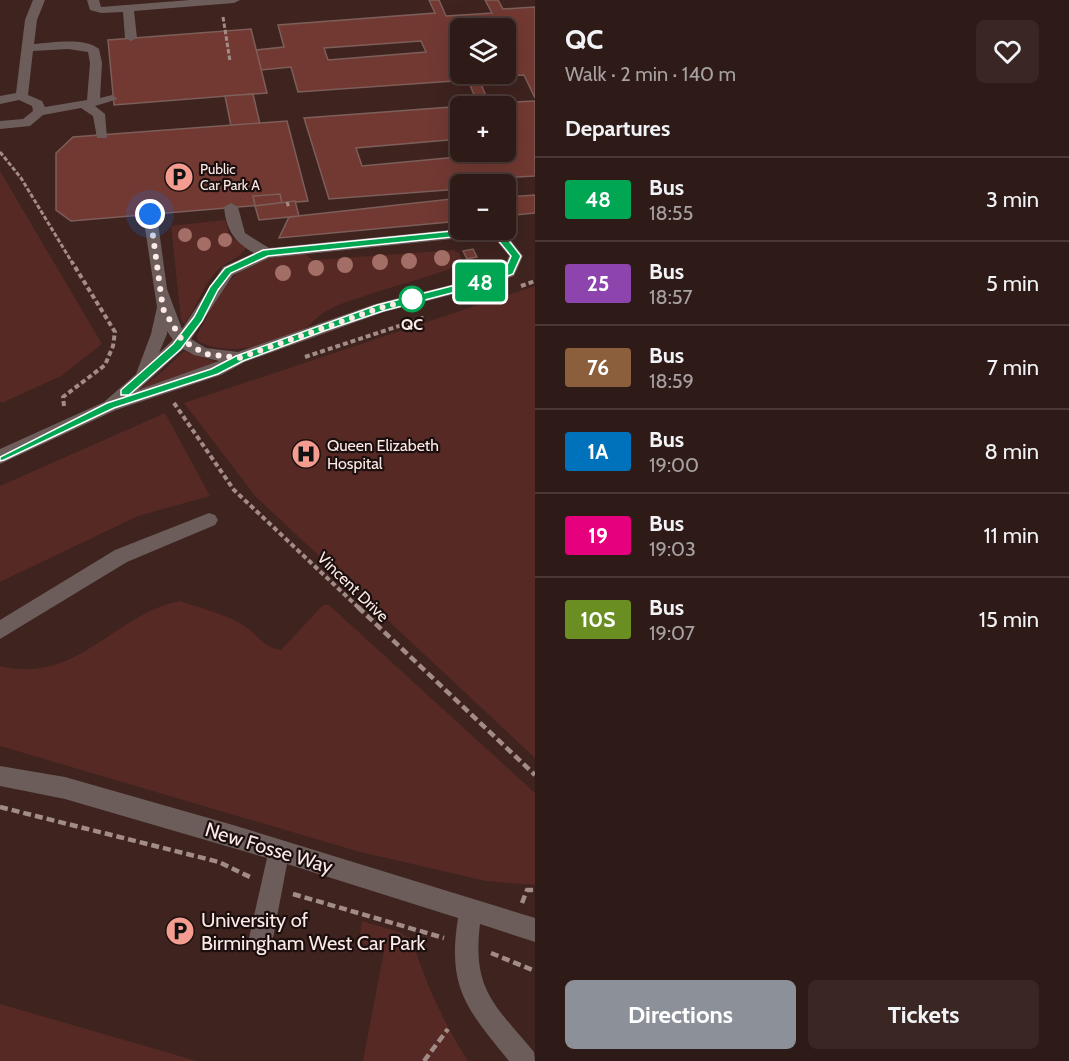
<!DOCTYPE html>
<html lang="en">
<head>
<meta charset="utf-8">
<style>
	:root { --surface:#2e1a17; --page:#3a2724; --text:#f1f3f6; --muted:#a7a1a1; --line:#493836; --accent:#8c9099 }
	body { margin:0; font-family:Cabin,sans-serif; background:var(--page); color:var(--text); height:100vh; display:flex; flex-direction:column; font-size:22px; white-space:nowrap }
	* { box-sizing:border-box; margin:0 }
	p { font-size:20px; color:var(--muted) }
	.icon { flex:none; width:33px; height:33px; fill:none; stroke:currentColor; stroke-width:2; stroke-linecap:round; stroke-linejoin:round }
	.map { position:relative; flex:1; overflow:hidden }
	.panel { display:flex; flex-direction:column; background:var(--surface); width:534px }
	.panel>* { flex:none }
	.badge { padding:0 12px; border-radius:4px; font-size:21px; line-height:39px }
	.fabs { position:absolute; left:450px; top:18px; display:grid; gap:12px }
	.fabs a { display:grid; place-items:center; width:66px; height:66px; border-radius:9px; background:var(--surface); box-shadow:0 6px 24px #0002,0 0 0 2px var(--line); font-size:30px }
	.you { position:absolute; width:30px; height:30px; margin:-15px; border:4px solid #fff; border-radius:50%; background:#1a73e8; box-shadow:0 0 0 9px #1a73e833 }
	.map>.badge { position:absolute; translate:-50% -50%; box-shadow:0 0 0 3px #fff }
	h2 { padding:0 30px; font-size:22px; line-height:54px }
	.round { display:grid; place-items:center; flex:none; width:63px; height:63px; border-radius:9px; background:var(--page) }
	.overview { display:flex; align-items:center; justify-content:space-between; height:102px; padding:0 30px }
	h1 { font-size:28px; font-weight:800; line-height:45px }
	.button { display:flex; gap:12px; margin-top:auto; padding:12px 30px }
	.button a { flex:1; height:69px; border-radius:9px; background:var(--accent); color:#fff; font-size:24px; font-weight:800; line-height:69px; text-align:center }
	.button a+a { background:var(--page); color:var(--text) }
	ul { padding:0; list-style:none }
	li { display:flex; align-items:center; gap:18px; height:84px; padding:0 30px; border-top:2px solid var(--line) }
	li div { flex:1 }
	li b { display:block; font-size:22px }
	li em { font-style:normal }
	li .badge { min-width:66px; font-weight:700; text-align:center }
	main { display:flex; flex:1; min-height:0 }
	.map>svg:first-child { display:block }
	.green { fill:#562924 }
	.building { fill:#723932; stroke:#7d5e59; stroke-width:1.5; fill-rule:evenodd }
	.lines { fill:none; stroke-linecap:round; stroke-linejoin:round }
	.path-far2 { stroke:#a28c88; stroke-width:3; stroke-dasharray:4.5 2; stroke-linecap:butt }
	.path-far1 { stroke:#a28c88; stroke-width:4; stroke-dasharray:5 3; stroke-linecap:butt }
	.path { stroke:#a28c88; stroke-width:4.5; stroke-dasharray:8 4; stroke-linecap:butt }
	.minor { fill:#6c5d5b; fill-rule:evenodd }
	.tree { fill:#a36e66 }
	.line { fill:#00a651; stroke:#fff; stroke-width:1.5 }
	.walk { stroke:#fdeae7; stroke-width:6; stroke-dasharray:0 10.8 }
	.stop-dot { fill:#fff; stroke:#00a651; stroke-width:3 }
	.labels { text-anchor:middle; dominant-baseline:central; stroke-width:4.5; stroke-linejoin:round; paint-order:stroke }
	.far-poi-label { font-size:14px; fill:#fdeae7; stroke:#1c100e; text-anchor:start }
	.stop-label { font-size:16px; font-weight:bold; fill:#fdeae7; stroke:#1c100e }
	.poi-label { font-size:16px; fill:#fdeae7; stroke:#1c100e; text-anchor:start }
	.street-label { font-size:16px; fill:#fdeae7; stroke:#1c100e }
	.near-street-label { font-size:20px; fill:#fdeae7; stroke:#1c100e }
	.near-poi-label { font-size:20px; fill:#fdeae7; stroke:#1c100e; text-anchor:start }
</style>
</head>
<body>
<main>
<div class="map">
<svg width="535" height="1061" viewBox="0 0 535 1061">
	<rect width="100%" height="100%" fill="#3e231f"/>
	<g class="green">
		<polygon points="0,171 102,344 61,376 4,402 0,402"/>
		<path d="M225,220l5,16 16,11c-5,11 -18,14 -26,21 -17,16 -22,38 -36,56l-3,-5 -10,-93z"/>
		<path d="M454,250l6,4 1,7 -4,5c-33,13 -68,21 -101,33 -11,3 -24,8 -34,15 -7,4 -11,11 -18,15 -29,15 -76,29 -106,12l-1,-5c28,-56 41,-80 108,-82l8,6z"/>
		<polygon points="535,286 535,758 256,497 184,403"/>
		<polygon points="184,351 217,362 130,396 162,372"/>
		<polygon points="165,413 210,496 138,516 0,582 0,486"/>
		<path d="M180,601c22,8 47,13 66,26 12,9 20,22 35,23l42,-45h6l206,188v92l-49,-4 -126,-29 -360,-106v-80c77,19 114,-52 180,-65z"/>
		<path d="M362,921l37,11 13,8c14,44 31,82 56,121h-105l21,-110 -25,-9z"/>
		<polygon points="0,1004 197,1061 0,1061"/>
	</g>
	<g class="building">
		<path d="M429,0h10l7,16 46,-3 -7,-13h13l5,9 32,-2v91l-11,-23 -46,2 11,26 46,-2v75l-34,2 2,6h-43v5l-131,10 -25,-81 174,-13 -10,-25 -170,12 -7,-25 -30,3 -5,-20 28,-3 -6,-22 157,-12zM460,28h46v46h-46zM421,41l5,11 -98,8 -4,-12zM460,106h46v46h-29l2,3 -117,11 -6,-18 104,-9z"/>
		<polygon points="251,29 267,93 114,105 108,40"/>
		<polygon points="253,94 260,124 231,126 225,96"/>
		<polygon points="287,121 308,201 71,221 56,210 56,153 73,137"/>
		<polygon points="506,191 508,197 535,195 535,213 506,216"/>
		<polygon points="280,194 282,203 255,206 253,196"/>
		<polygon points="460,198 460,221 279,238 289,217"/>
		<polygon points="295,201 299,216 259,220 255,206"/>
		<polygon points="473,249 477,257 467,259 463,251"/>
	</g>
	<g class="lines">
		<g class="path-far2">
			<polyline points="223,17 230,61"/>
			<polyline points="0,152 21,178 73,264"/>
			<polyline points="287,202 289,208"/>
		</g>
		<g class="path-far1">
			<polyline points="521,286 535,281"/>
			<polyline points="305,357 426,317"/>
			<polyline points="174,403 234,490 360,609"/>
			<polyline points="64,406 63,397 105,365 113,346 115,332 72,262"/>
		</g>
		<g class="path">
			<polyline points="358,607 535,775"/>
			<polyline points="0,807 219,862 250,877"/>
			<polyline points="293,894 444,938"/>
			<polyline points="522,903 527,890 535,890"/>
			<polyline points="491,953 535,971"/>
			<polyline points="424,1061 448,1029"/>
		</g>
		<g class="minor">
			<path d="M33,0h12l-8,20 -3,24c18,-1 50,-7 65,5l3,14 -2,35 12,-3 6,4 -23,7 10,8 2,24h-10l-4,-22 -12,-8 -38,7 -13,11 -30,3v-8l23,-2 10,-8 -1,-5 -13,-6 -19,4v-8l16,-3 9,-73zM68,49l20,3 2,11 -3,37 -42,7 -3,-6 -14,-6 5,-44z"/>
			<polygon points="87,0 99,0 101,7 190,0 240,0 234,3 134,11 137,38 131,41 125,38 123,12 101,13 90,10"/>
			<path d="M231,203l7,4 7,26 24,15 191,-19 45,4 18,23 -9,20 -24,9 -106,27 -139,50 -24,13 -105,35 -116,54v-15l104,-47 32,-28 15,-40 6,-27 -14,-92 2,-3h10l2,3 10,74 15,40 41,-62 31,-14c-20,-11 -28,-24 -30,-46zM472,237l24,3 13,16 -6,13 -17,7 -111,28 -137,48 -32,-4 -15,-9 42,-64 36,-17zM167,331l6,9 -14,13 8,-19zM183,349l11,6 25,6 -81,29z"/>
			<polygon points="209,513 215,515 218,520 215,525 127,562 0,639 0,620 115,550"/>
			<path d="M0,766l65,11 168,48 302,93v24l-55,-18c-8,66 15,81 54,128l1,9h-26c-43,-53 -62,-73 -51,-143l-171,-54 -14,74 -4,8 -8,4 -8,-4 -4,-8 18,-80 -202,-59 -65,-13z"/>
		</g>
	</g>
	<g class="tree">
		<circle cx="185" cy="235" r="7"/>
		<circle cx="225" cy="240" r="7"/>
		<circle cx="204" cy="244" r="7"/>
		<circle cx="442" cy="258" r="8"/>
		<circle cx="409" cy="261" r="8"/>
		<circle cx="380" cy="262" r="8"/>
		<circle cx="345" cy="265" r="8"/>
		<circle cx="316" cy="268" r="8"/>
		<circle cx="283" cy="273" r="8"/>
	</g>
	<polygon class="line" points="472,229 504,234 521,256 513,274 490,283 383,311 324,331 243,361 218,374 114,408 4,460 0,461 0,457 107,403 211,369 236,356 377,305 487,277 505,270 511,256 497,239 472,235 268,256 231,273 218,290 202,321 181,349 129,395 121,395 121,390 173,344 194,317 210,287 225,268 263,250"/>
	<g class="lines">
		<polyline class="walk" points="150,214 163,309 182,340 205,354 239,358 380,308 416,298 412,299"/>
	</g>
	<defs>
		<g id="parking-disc" transform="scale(1.5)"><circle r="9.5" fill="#f59c91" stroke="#1c100e"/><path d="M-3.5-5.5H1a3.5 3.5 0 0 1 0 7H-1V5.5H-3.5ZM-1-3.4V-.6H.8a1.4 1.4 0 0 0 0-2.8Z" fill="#111"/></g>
		<g id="hospital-disc" transform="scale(1.5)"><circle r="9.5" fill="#f59c91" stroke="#1c100e"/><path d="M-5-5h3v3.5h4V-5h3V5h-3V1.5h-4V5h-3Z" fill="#111"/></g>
	</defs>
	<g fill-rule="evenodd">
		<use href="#parking-disc" x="179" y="177"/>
		<use href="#hospital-disc" x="306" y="454"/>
		<use href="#parking-disc" x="180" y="931"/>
	</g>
	<circle class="stop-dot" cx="412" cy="299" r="12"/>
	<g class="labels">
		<g class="far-poi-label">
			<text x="200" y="169">Public<tspan x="200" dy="16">Car Park A</tspan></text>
		</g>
		<g class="stop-label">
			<text x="412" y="324">QC</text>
		</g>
		<g class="poi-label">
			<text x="327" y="445">Queen Elizabeth<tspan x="327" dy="18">Hospital</tspan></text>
		</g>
		<g class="street-label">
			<text transform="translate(353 587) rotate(44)">Vincent Drive</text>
		</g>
		<g class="near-street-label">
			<text transform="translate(269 848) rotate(17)">New Fosse Way</text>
		</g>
		<g class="near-poi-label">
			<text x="201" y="920">University of<tspan x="201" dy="23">Birmingham West Car Park</tspan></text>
		</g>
	</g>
</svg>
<div class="fabs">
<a><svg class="icon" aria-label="layers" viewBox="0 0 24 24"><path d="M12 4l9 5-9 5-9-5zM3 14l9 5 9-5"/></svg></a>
<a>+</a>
<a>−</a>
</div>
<div class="you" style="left:150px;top:214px"></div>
<b class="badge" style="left:480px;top:282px;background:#00a651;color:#fff">48</b>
</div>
<section class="panel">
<div class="overview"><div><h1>QC</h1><p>Walk · 2 min · 140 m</p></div><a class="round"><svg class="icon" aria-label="heart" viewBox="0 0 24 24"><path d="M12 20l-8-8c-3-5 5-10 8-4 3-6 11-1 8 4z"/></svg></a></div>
<h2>Departures</h2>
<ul>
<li><span class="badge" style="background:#00a651;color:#fff">48</span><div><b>Bus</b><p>18:55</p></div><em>3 min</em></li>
<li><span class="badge" style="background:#8e44ad;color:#fff">25</span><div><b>Bus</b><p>18:57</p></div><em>5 min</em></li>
<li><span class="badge" style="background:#8b5e3c;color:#fff">76</span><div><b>Bus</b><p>18:59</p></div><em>7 min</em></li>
<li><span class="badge" style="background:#0072bc;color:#fff">1A</span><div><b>Bus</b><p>19:00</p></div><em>8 min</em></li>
<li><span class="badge" style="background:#e6007e;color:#fff">19</span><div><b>Bus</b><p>19:03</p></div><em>11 min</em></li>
<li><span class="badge" style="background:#6b8e23;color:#fff">10S</span><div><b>Bus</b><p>19:07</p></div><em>15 min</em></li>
</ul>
<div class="button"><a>Directions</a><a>Tickets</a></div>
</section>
</main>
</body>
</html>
